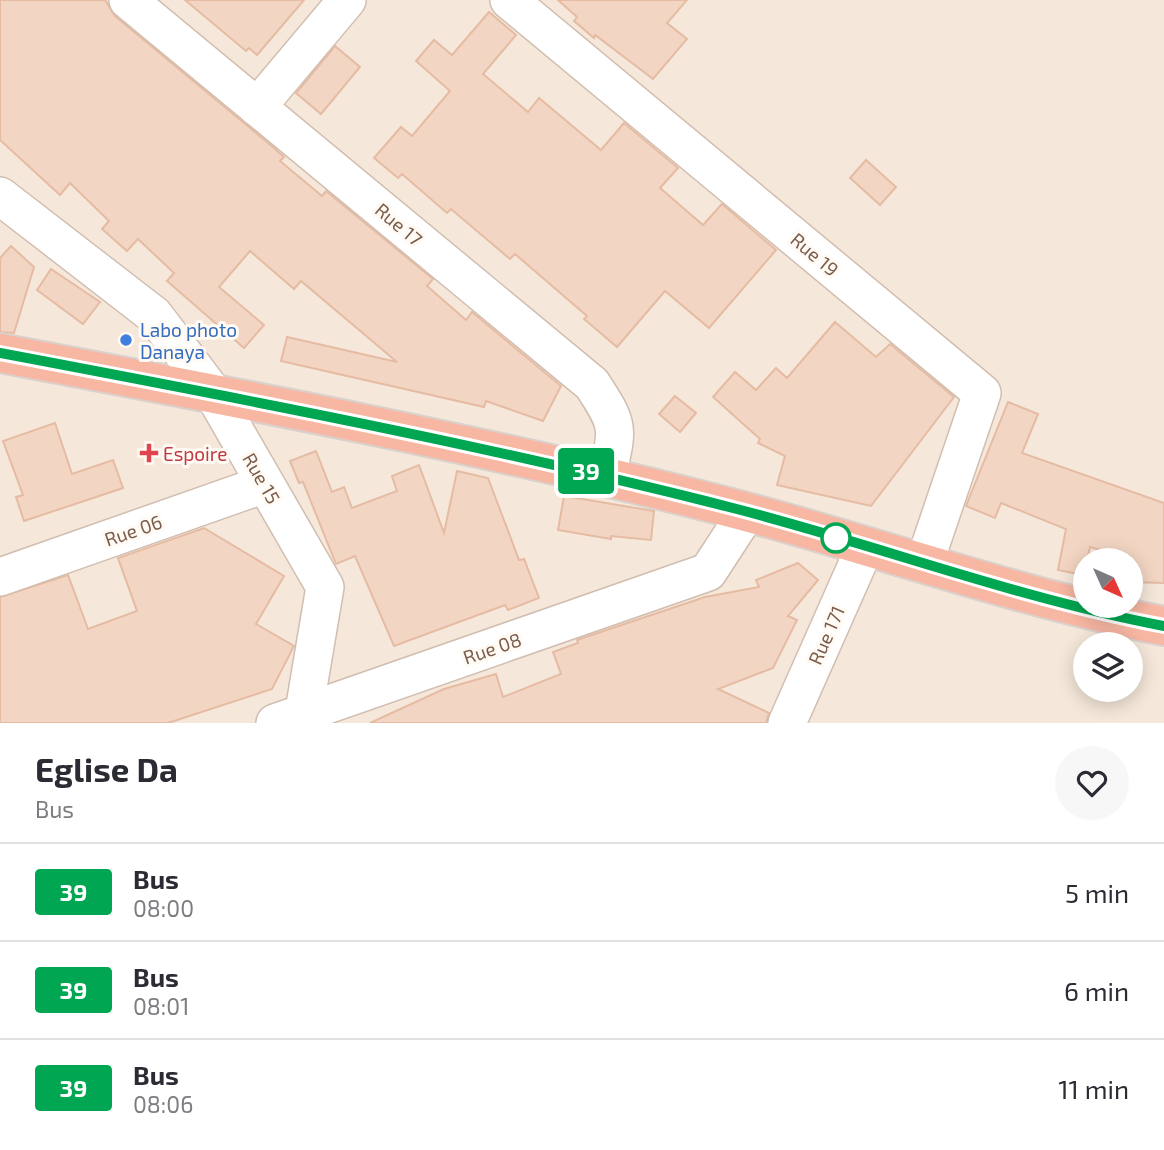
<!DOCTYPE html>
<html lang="en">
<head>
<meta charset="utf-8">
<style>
	:root { --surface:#fff; --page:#f7f7f7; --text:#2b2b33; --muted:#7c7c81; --line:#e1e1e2 }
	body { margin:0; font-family:"Exo 2",sans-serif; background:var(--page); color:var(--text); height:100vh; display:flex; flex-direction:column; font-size:26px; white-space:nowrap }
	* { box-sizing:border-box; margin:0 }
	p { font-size:23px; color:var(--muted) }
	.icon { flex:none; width:38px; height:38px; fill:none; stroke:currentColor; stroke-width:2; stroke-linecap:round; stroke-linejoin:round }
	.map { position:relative; height:723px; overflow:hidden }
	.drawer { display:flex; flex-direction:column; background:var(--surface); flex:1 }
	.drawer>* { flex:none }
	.badge { padding:0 14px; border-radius:5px; font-size:24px; line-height:46px }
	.needle { width:46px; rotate:135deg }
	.tools { position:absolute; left:1073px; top:548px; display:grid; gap:14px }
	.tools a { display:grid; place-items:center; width:70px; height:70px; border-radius:50%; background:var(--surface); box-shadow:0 4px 18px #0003; font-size:35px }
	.map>.badge { position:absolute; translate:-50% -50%; box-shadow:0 0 0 4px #fff }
	.round { display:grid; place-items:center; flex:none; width:74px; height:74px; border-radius:37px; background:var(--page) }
	.summary { display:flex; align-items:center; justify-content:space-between; height:119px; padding:0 35px }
	h1 { font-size:33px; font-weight:700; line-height:52px }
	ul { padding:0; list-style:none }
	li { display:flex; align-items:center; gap:21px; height:98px; padding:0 35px; border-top:2px solid var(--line) }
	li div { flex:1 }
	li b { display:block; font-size:26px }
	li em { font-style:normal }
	li .badge { min-width:77px; font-weight:700; text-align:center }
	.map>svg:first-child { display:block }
	.residential { fill:#f5e8da; fill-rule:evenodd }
	.building { fill:#f3d5c3; stroke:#e6bba3; stroke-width:2 }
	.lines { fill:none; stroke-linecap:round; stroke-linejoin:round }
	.minor-casing { stroke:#d1beb0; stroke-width:40 }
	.highway-casing { stroke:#dad1cd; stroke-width:42 }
	.minor { stroke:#fff; stroke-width:37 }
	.highway { stroke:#f7b7a3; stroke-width:38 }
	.line-casing { stroke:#fff; stroke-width:16 }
	.line { stroke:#00a651; stroke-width:10 }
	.shop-dot { fill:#3f7fe0; stroke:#fffaf3; stroke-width:2.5 }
	.health-dot { fill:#e0444e; stroke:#fffaf3; stroke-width:2.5 }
	.stop-dot { fill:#fff; stroke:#00a651; stroke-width:3.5 }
	.labels { text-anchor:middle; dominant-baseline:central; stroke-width:6; stroke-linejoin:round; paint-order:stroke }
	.street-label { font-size:19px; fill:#7a5c4d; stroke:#fffaf3 }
	.shop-label { font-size:19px; fill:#366cbe; stroke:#fffaf3; text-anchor:start }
	.health-label { font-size:19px; fill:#be3a42; stroke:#fffaf3; text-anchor:start }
</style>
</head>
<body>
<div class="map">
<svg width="1164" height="723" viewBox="0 0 1164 723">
	<rect width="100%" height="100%" fill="#fdf6ec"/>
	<path class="residential" d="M0,0h1164v723h-1164zM1085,560h45v46h-45zM1085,644h45v46h-45z"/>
	<g class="building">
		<polygon points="0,0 105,0 115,16 274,148 284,157 280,161 322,196 326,191 433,279 427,286 466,320 472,312 561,386 543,421 486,401 484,407 281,361 287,337 397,362 301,281 294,289 250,251 219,287 264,325 244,348 167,281 174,273 138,239 127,251 102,229 109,221 70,183 60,195 0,140"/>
		<polygon points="185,0 304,0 257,55 249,48 246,51"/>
		<polygon points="558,0 687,0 667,23 687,39 653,79 595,35 594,38 574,21 577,17"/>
		<polygon points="489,12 516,35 483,74 528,112 539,98 601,150 624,123 678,168 660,188 703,225 722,204 776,250 709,328 665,291 617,347 584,319 587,316 515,254 510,259 451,209 447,213 402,174 398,178 374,158 401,127 412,136 450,91 416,61 434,40 452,55"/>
		<polygon points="335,46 360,67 321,114 296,93"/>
		<polygon points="866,160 896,187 880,205 850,178"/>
		<polygon points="11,246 34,267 14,333 0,332 0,258"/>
		<polygon points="51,269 100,302 83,324 37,290"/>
		<polygon points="835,322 876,357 890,344 954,397 871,506 777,485 785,456 758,443 760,439 713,397 735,372 756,390 776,368 787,378"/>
		<polygon points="675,396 696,413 680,432 659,414"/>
		<polygon points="1008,402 1038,414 1022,453 1164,503 1164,583 1130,582 1130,558 1090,547 1083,575 1058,570 1066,529 1001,503 995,518 966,506"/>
		<polygon points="55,423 72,474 113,460 123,488 24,521 16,497 23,495 3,441"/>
		<polygon points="316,451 332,492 344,487 352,508 397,491 392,476 419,465 444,533 457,471 488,478 519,560 524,559 539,598 508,610 505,605 394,646 355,556 336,564 303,482 299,483 290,461"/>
		<polygon points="564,496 654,511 651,540 611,536 611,539 558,530"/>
		<polygon points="204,528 284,576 256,624 294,646 272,689 168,723 0,723 0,597 68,575 88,629 137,611 118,558"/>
		<polygon points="798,563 818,580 788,616 797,620 773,668 718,689 769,713 766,723 370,723 444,689 496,674 503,697 561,674 553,652 578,643 577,640 705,597 759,587 756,580"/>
	</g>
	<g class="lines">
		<g class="minor-casing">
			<g id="minor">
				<path d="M128,0l464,384c28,43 26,43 15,92"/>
				<polyline points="509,0 982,393 924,564"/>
				<polyline points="257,107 347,0"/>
				<polyline points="0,196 154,315 213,393 325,587 302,723"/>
				<polyline points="0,577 265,484"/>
				<polyline points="275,723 708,572 747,512"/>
				<polyline points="787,723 865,547"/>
			</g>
		</g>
		<g class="highway-casing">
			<path id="highway" d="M0,353c238,45 477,90 712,150 151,38 298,93 452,123"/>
		</g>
		<use href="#minor" class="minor"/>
		<use href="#highway" class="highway"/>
	</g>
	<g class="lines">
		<g class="line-casing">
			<path id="line" d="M0,353c244,46 489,93 729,154 146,37 287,91 435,119"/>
		</g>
		<use href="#line" class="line"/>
	</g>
	<circle class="shop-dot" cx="126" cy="340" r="7"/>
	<path class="health-dot" d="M145.5 442.5h7v7h7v7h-7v7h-7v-7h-7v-7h7z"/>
	<circle class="stop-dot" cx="836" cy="538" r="14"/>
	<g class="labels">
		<g class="street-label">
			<text transform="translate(399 224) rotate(40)">Rue 17</text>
			<text transform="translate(815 254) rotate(40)">Rue 19</text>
			<text transform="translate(262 478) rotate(60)">Rue 15</text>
			<text transform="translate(133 530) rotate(-19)">Rue 06</text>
			<text transform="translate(826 635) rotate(-66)">Rue 171</text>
			<text transform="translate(492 648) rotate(-19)">Rue 08</text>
		</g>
		<g class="shop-label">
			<text x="140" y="329">Labo photo<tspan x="140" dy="22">Danaya</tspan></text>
		</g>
		<g class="health-label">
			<text x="163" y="453">Espoire</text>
		</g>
	</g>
</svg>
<div class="tools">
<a><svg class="needle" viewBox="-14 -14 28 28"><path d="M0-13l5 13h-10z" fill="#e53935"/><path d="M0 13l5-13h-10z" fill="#7c7c81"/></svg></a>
<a><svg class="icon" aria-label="layers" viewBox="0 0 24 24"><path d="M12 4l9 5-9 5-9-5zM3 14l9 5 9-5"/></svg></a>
</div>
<b class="badge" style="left:586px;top:471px;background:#00a651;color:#fff">39</b>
</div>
<section class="drawer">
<div class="summary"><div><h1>Eglise Da</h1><p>Bus</p></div><a class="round"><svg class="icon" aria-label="heart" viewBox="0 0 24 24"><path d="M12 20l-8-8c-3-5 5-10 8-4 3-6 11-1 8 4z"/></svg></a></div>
<ul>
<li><span class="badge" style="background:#00a651;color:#fff">39</span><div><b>Bus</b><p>08:00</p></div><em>5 min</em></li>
<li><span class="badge" style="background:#00a651;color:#fff">39</span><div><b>Bus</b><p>08:01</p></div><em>6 min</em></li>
<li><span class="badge" style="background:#00a651;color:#fff">39</span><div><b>Bus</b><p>08:06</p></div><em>11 min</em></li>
</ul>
</section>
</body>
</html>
